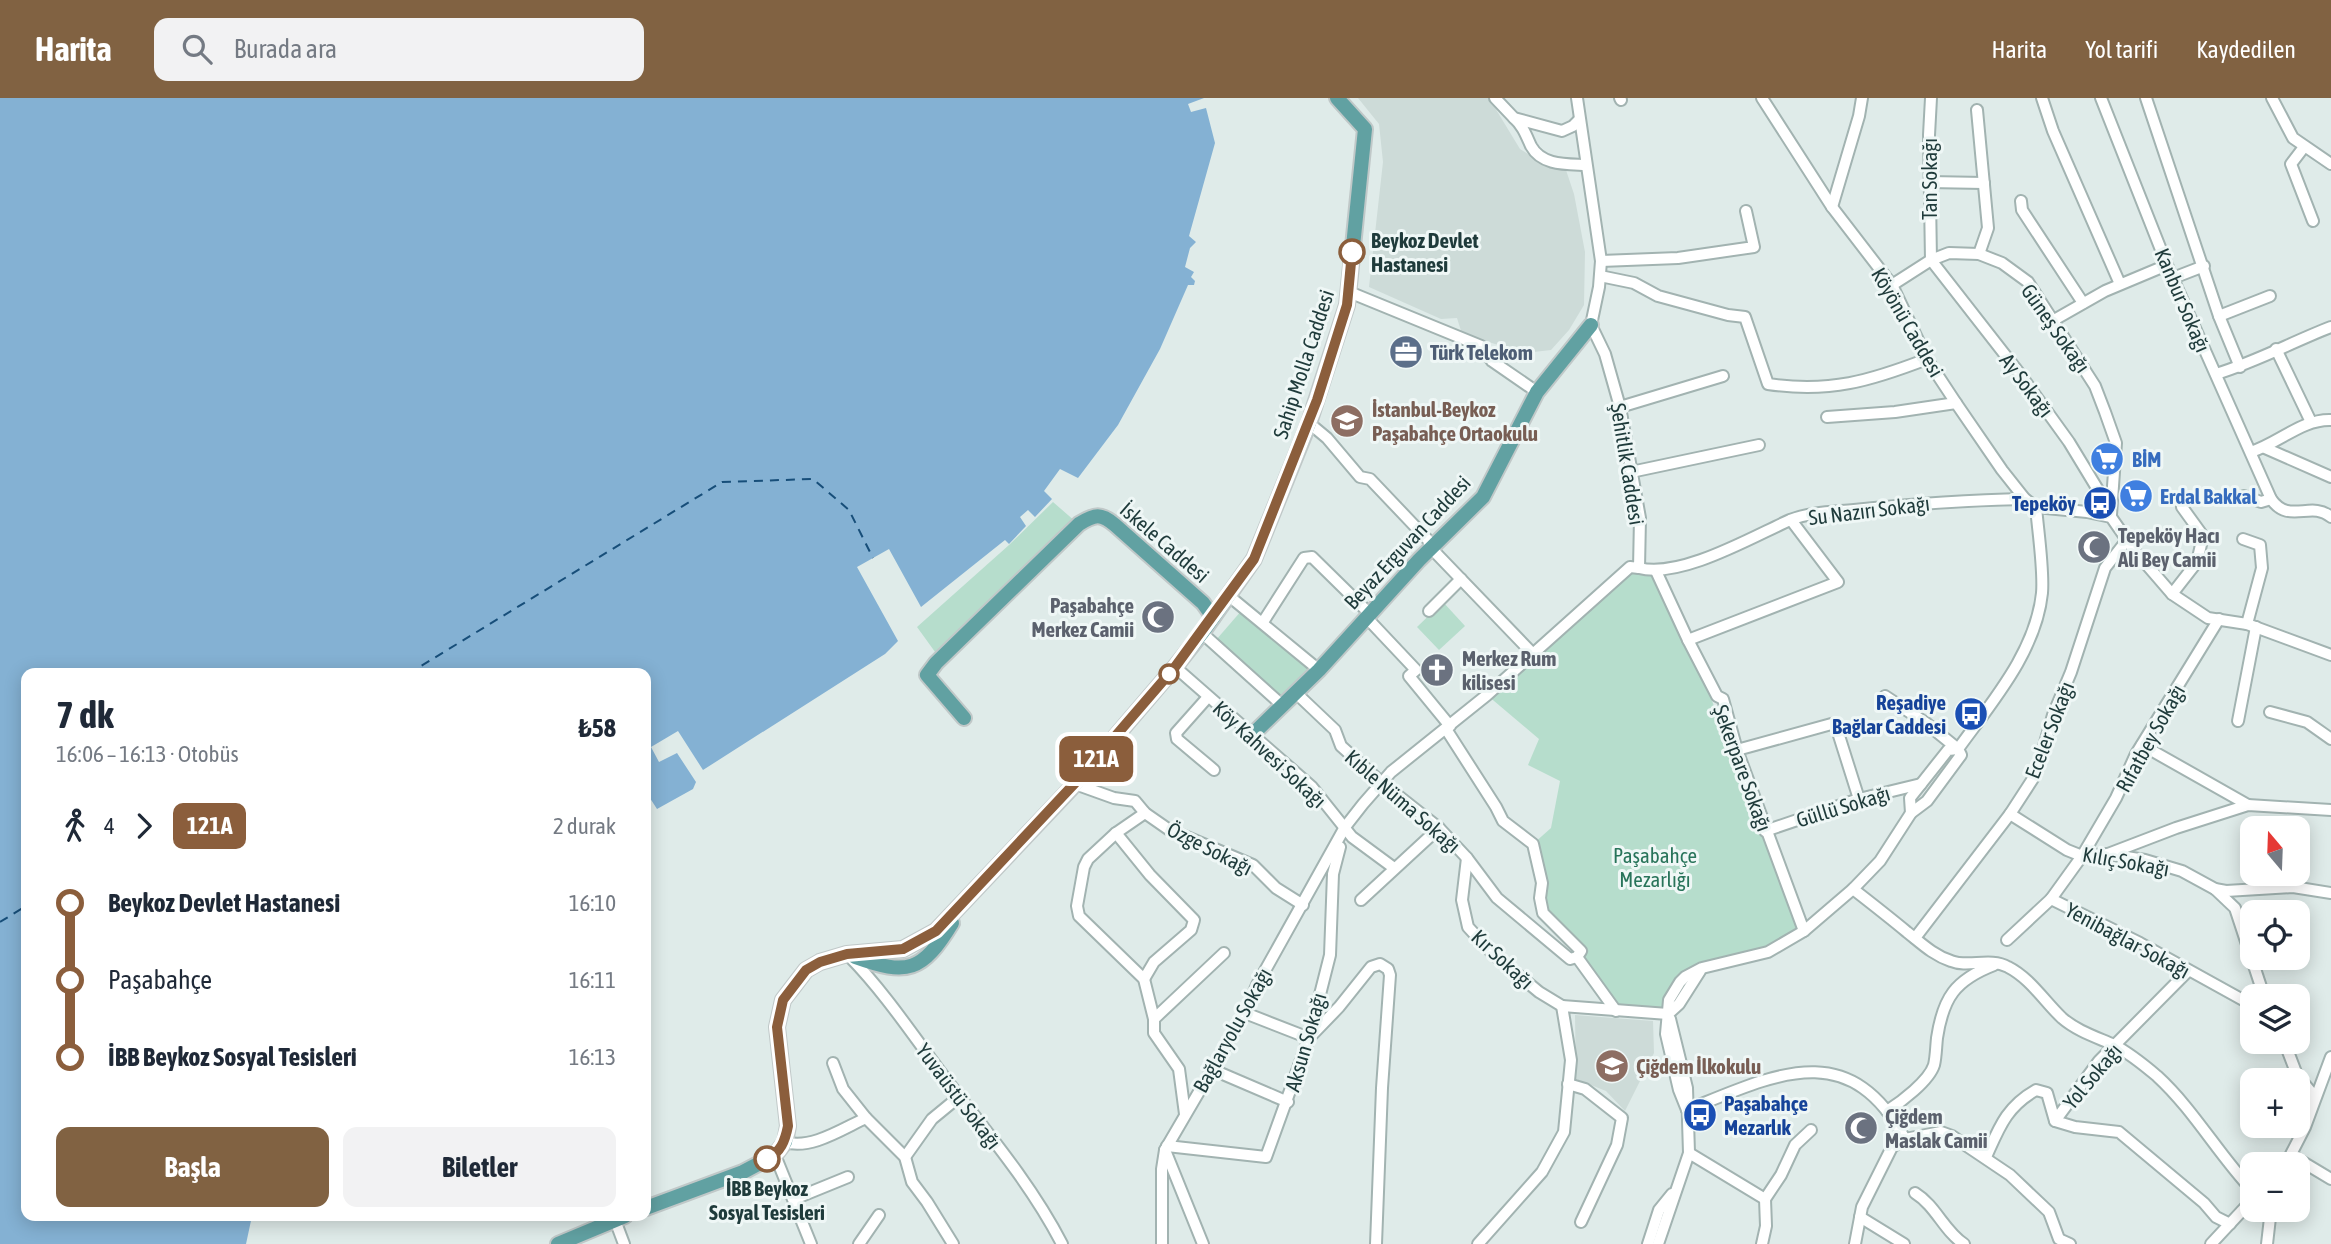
<!DOCTYPE html>
<html lang="tr">
<head>
<meta charset="utf-8">
<style>
	:root { --surface:#fff; --page:#f2f2f3; --text:#1f2937; --muted:#747a83; --accent:#816242 }
	body { margin:0; font-family:"Asap Condensed",sans-serif; background:var(--page); color:var(--text); height:100vh; display:flex; flex-direction:column; font-size:26px; white-space:nowrap }
	* { box-sizing:border-box; margin:0 }
	p { font-size:23px; color:var(--muted) }
	.icon { flex:none; width:38px; height:38px; fill:none; stroke:currentColor; stroke-width:2; stroke-linecap:round; stroke-linejoin:round }
	.map { position:relative; flex:1; overflow:hidden }
	.side { position:absolute; left:21px; top:570px; width:630px; height:553px; display:flex; flex-direction:column; background:var(--surface); border-radius:14px; box-shadow:0 4px 18px #0003 }
	.side>* { flex:none }
	.badge { padding:0 14px; border-radius:10px; font-size:24px; line-height:46px }
	.needle { width:46px; rotate:341deg }
	.tools { position:absolute; left:2240px; top:718px; display:grid; gap:14px }
	.tools a { display:grid; place-items:center; width:70px; height:70px; border-radius:14px; background:var(--surface); box-shadow:0 4px 18px #0003; font-size:35px }
	.map>.badge { position:absolute; translate:-50% -50%; box-shadow:0 0 0 4px #fff }
	.legs { display:flex; align-items:center; gap:10px; height:77px; padding:0 35px; font-size:23px }
	.legs p { margin-inline-start:auto }
	.headline { display:flex; align-items:center; justify-content:space-between; height:119px; padding:0 35px }
	h1 { font-size:38px; font-weight:700; line-height:52px }
	.button { display:flex; gap:14px; margin-top:auto; padding:14px 35px }
	.button a { flex:1; height:80px; border-radius:14px; background:var(--accent); color:#fff; font-size:28px; font-weight:700; line-height:80px; text-align:center }
	.button a+a { background:var(--page); color:var(--text) }
	ul { padding:0 35px; list-style:none }
	li { display:flex; align-items:center; gap:24px; height:77px; font-size:26px }
	li i { display:grid; place-items:center; width:10px; height:100%; margin:0 9px; background:currentColor }
	li i::after { content:''; width:18px; height:18px; margin:-9px; border:5px solid; border-radius:50%; background:var(--surface) }
	li p { margin-inline-start:auto }
	li:first-child i { background:linear-gradient(#0000 50%,currentColor 0) }
	li:last-child i { background:linear-gradient(currentColor 50%,#0000 0) }
	header { display:flex; align-items:center; gap:42px; box-sizing:border-box; height:98px; padding:0 35px; background:var(--accent); color:#fff }
	header strong { font-size:33px }
	nav { display:flex; gap:38px; margin-inline-start:auto; font-size:24px }
	.search { width:490px; height:63px; background:var(--page); display:flex; align-items:center; gap:18px; box-sizing:border-box; padding:0 24px; border-radius:14px; color:var(--muted); font-size:26px }
	.map>svg:first-child { display:block }
	.built { fill:#cddbd8 }
	.green { fill:#b6ddcc }
	.water { fill:#84b1d3 }
	.lines { fill:none; stroke-linecap:round; stroke-linejoin:round }
	.ferry { stroke:#174e79; stroke-width:2; stroke-dasharray:9 7; stroke-linecap:butt }
	.minor-casing { stroke:#a2b3b1; stroke-width:14 }
	.major-casing { stroke:#c0c8c8; stroke-width:18 }
	.minor { stroke:#fff; stroke-width:10 }
	.major { stroke:#61a1a2; stroke-width:14 }
	.line-1-casing { stroke:#fff; stroke-width:16 }
	.line-1 { stroke:#8b5e3c; stroke-width:10 }
	.stop-1-dot { fill:#fff; stroke:#8b5e3c; stroke-width:3.5 }
	.labels { text-anchor:middle; dominant-baseline:central; stroke-width:6; stroke-linejoin:round; paint-order:stroke }
	.street-label { font-size:21px; fill:#1f3b3b; stroke:#eff7f6 }
	.stop-label { font-size:21px; font-weight:bold; fill:#1f3b3b; stroke:#eff7f6; text-anchor:start }
	.service-label { font-size:21px; font-weight:bold; fill:#4e5e75; stroke:#eff7f6; text-anchor:start }
	.education-label { font-size:21px; font-weight:bold; fill:#785e54; stroke:#eff7f6; text-anchor:start }
	.shop-label { font-size:21px; font-weight:bold; fill:#366cbe; stroke:#eff7f6; text-anchor:start }
	.transit-label { font-size:21px; font-weight:bold; fill:#164399; stroke:#eff7f6; text-anchor:end }
	.worship-label { font-size:21px; font-weight:bold; fill:#5b616d; stroke:#eff7f6; text-anchor:start }
	.park-label { font-size:21px; fill:#28745a; stroke:#eff7f6 }
</style>
</head>
<body>
<header>
<strong>Harita</strong>
<div class="search"><svg class="icon" aria-label="search" viewBox="0 0 24 24"><circle cx="10" cy="10" r="6"/><path d="M15 15l6 6"/></svg>Burada ara</div>
<nav><a>Harita</a><a>Yol tarifi</a><a>Kaydedilen</a></nav>
</header>
<div class="map">
<svg width="2331" height="1146" viewBox="0 0 2331 1146">
	<rect width="100%" height="100%" fill="#dfebe9"/>
	<g class="built">
		<polygon points="1358,0 1489,0 1520,51 1538,62 1566,72 1574,96 1585,154 1584,207 1569,232 1551,252 1525,255 1462,236 1457,220 1441,221 1369,189 1383,64 1379,26"/>
		<polygon points="1575,917 1653,923 1654,955 1625,1013 1606,993 1576,981"/>
	</g>
	<g class="green">
		<polygon points="1053,404 1076,424 938,558 917,529 1009,447"/>
		<polygon points="1630,469 1656,473 1690,544 1761,734 1804,833 1768,854 1685,879 1668,916 1616,913 1547,814 1533,746 1551,730 1560,683 1528,667 1539,641 1487,597"/>
		<polygon points="1443,504 1465,528 1439,552 1417,529"/>
		<polygon points="1242,512 1311,571 1283,600 1216,542"/>
	</g>
	<polygon class="water" points="0,0 1204,0 1188,6 1191,14 1206,10 1215,45 1189,138 1196,144 1190,150 1185,169 1194,174 1191,179 1195,183 1194,187 1188,187 1160,251 1118,327 1078,380 1060,371 1044,393 1052,401 1035,419 1028,412 1020,419 1026,428 1009,446 1005,442 921,509 889,451 857,469 898,543 885,556 703,672 678,633 651,649 659,664 677,655 696,684 693,691 657,711 646,694 646,576 26,576 26,1118 252,1118 246,1146 0,1146"/>
	<g class="lines">
		<g class="ferry">
			<polyline points="408,576 722,384 813,381 849,412 873,460"/>
			<polyline points="0,824 26,808"/>
		</g>
		<g class="minor-casing">
			<g id="minor">
				<polyline points="1495,0 1514,20 1562,33 1573,28 1579,22"/>
				<polyline points="1620,0 1621,2"/>
				<polyline points="1762,0 1832,109 1892,187 1927,261 1956,305 2002,372 2025,401 2036,409"/>
				<polyline points="1931,0 1929,37 1931,162 2020,276 2069,344 2103,400 2111,419"/>
				<polyline points="2042,0 2053,33 2120,186"/>
				<path d="M2101,0l66,167 104,234c18,26 40,1 60,18"/>
				<polyline points="2146,0 2219,218 2240,269"/>
				<polyline points="2272,0 2293,40 2331,66"/>
				<polyline points="1977,12 1988,130 1979,156"/>
				<path d="M1514,20c9,8 12,17 17,28 11,20 36,18 55,19"/>
				<polyline points="2304,49 2291,66 2313,123"/>
				<polyline points="1929,84 1984,85"/>
				<polyline points="2021,103 2022,112 2083,205"/>
				<polyline points="1832,109 1859,18 1862,0"/>
				<polyline points="1601,163 1678,160 1754,149 1746,113"/>
				<path d="M1600,178l34,7 24,13 70,19 17,2 23,67c62,9 102,-3 159,-25"/>
				<polyline points="2173,180 2204,168"/>
				<polyline points="1892,187 1931,162 1949,155 1979,156 2002,165 2028,184 2095,288 2105,314 2116,345 2111,417"/>
				<polyline points="1349,194 1481,248 1492,263 1537,294"/>
				<polyline points="2219,218 2270,198"/>
				<polyline points="2054,222 2105,193 2167,167"/>
				<polyline points="2276,251 2311,324"/>
				<path d="M2216,276c40,-12 76,-32 115,-47"/>
				<polyline points="1620,309 1723,278"/>
				<polyline points="1827,319 1895,314 1956,305"/>
				<polyline points="1309,325 1327,340 1360,379 1370,381 1428,442 1431,450 1534,557"/>
				<polyline points="2265,350 2331,379"/>
				<path d="M2251,354c28,-9 51,-33 80,-32"/>
				<polyline points="1631,374 1759,347"/>
				<polyline points="2244,398 2261,404 2271,401"/>
				<polyline points="2036,409 2087,414 2111,419 2134,452 2172,496 2208,520 2247,526 2331,557"/>
				<polyline points="2243,441 2260,447 2262,470 2247,526"/>
				<path d="M1639,470c41,11 113,-31 151,-48 20,-8 43,-8 64,-10 58,-6 113,-10 171,-11"/>
				<polyline points="1656,473 1688,542 1717,598 1723,601 1737,652 1804,833"/>
				<polyline points="2172,496 2197,464 2203,438 2182,409"/>
				<polyline points="1229,498 1319,572"/>
				<polyline points="1429,513 1461,481"/>
				<polyline points="1366,519 1416,572 1409,578 1450,628"/>
				<polyline points="2219,521 2136,656 2116,700 2082,758 2051,801 2140,845 2252,907"/>
				<polyline points="1263,524 1304,460 1312,459 1369,515"/>
				<polyline points="1202,535 1282,607"/>
				<polyline points="1688,542 1838,484 1791,422"/>
				<polyline points="1175,569 1312,689 1352,739 1394,770"/>
				<polyline points="1296,595 1335,632 1341,648 1382,685 1439,730 1467,760 1497,800 1570,861 1577,859"/>
				<polyline points="1885,598 1926,625 1958,651"/>
				<polyline points="1208,599 1176,635 1177,641 1214,672"/>
				<polyline points="2270,614 2307,624 2331,641"/>
				<polyline points="2238,623 2256,529"/>
				<polyline points="1446,631 1496,709 1503,723 1533,746 1542,785 1540,800 1543,815 1581,853 1577,859 1616,913"/>
				<polyline points="2142,647 2248,707"/>
				<polyline points="1737,652 1835,625 1859,701"/>
				<polyline points="1075,686 1114,700 1135,703 1145,715 1168,731 1253,767 1276,790 1303,807"/>
				<polyline points="1145,715 1116,735 1088,761 1084,769 1077,808 1079,818 1144,881 1154,921 1154,935 1179,971 1185,1016"/>
				<polyline points="1911,715 1910,700 1948,652 1958,651"/>
				<polyline points="2010,716 2067,752 2082,758 2108,756 2145,762 2182,773 2215,791 2226,793 2293,789 2331,795"/>
				<polyline points="1765,733 1859,701 1921,686"/>
				<polyline points="1116,735 1150,777 1194,822 1191,832 1154,864 1144,881"/>
				<polyline points="2108,756 2176,730 2248,707 2331,712"/>
				<polyline points="1467,760 1462,802 1468,829 1493,856 1539,894 1562,908"/>
				<path d="M1853,791c18,14 36,28 54,43 14,11 26,23 44,29 17,7 39,-4 57,6 22,11 37,35 54,51 15,13 34,19 52,27 15,8 30,20 43,31 37,34 61,78 95,114"/>
				<polyline points="2215,791 2235,810 2264,898"/>
				<polyline points="1361,802 1439,730"/>
				<polyline points="1915,840 2010,716 2036,676 2053,617 2071,574 2105,470 2127,442"/>
				<polyline points="2007,842 2051,801"/>
				<path d="M850,859c36,37 64,80 95,121 41,53 86,106 117,166"/>
				<polyline points="2188,873 2099,963 2055,1023 2075,1029 2119,1034 2204,1105 2216,1119 2230,1126"/>
				<polyline points="1245,915 1309,940"/>
				<polyline points="1668,916 1679,906 1700,873"/>
				<polyline points="1154,921 1224,855"/>
				<polyline points="1311,938 1339,909 1371,869 1380,866 1388,871 1390,877 1382,990 1376,1146"/>
				<polyline points="2284,943 2297,977 2315,999"/>
				<polyline points="833,965 843,991 866,1020"/>
				<polyline points="1211,971 1288,1004"/>
				<polyline points="1568,986 1585,991 1622,1020 1617,1047 1581,1124"/>
				<path d="M1687,1012l-8,-20 -13,-56 3,-34 11,-18 5,-5 17,-9 66,-16 36,-21 49,-42 27,-28 31,-48 16,-12 34,-46 -3,-6c33,-46 78,-97 84,-156 2,-23 -4,-62 -6,-86"/>
				<path d="M1687,1012c87,-35 162,-75 218,29"/>
				<path d="M1887,1013c14,-9 42,-30 47,-46 2,-8 2,-18 3,-27 6,-40 18,-58 57,-73"/>
				<path d="M785,1044c26,8 57,-13 81,-24l39,39 7,25 15,20 26,42"/>
				<polyline points="1167,1048 1266,1059 1309,940 1330,857 1333,776 1340,749"/>
				<polyline points="1165,1052 1203,1146"/>
				<polyline points="1689,1055 1765,1101 1766,1128 1762,1146"/>
				<polyline points="775,1057 811,1146"/>
				<polyline points="2291,1057 2331,1081"/>
				<polyline points="905,1059 932,1021 960,998"/>
				<path d="M1986,1059c13,-29 20,-50 50,-67l11,3 8,28"/>
				<polyline points="2286,1066 2305,1029 2331,959"/>
				<path d="M1915,1095c21,13 29,38 49,51"/>
				<polyline points="794,1101 848,1079"/>
				<polyline points="1765,1101 1781,1077 1795,1047 1811,1032"/>
				<polyline points="1860,1119 1904,1146"/>
				<polyline points="615,1122 624,1146"/>
				<polyline points="859,1146 879,1117"/>
				<polyline points="1162,1146 1162,1071 1165,1052 1245,915 1257,887 1345,729 1363,706 1391,674 1487,597 1630,469 1639,470 1640,420 1620,309 1605,256 1591,227 1599,189 1601,163 1577,0"/>
				<polyline points="1478,1146 1542,1074 1564,1034 1571,962 1562,908 1668,916"/>
				<polyline points="1648,1146 1659,1112 1672,1096"/>
				<polyline points="1658,1146 1689,1055 1687,990 1670,921"/>
				<polyline points="1855,1146 1862,1109 1892,1049 1905,1041 1941,1034 1952,1038 2010,1077 2049,1114 2059,1141 2070,1146"/>
				<polyline points="2211,1146 2252,1102"/>
				<polyline points="2267,1146 2271,1111"/>
			</g>
		</g>
		<g class="major-casing">
			<g id="major">
				<path d="M964,620l-37,-43 9,-12 143,-139c16,-10 22,-11 36,1l88,78 10,14"/>
				<polyline points="1253,636 1319,572 1419,462 1483,399 1537,294 1591,227"/>
				<path d="M855,859c53,19 67,15 97,-34"/>
				<polyline points="646,1110 743,1074 775,1057 785,1044 788,1028 777,929 783,902 806,872 820,864 847,856 903,851 936,833 1075,686 1175,569 1202,535 1254,461 1309,325 1347,207 1365,31 1337,0"/>
				<polyline points="558,1146 625,1118"/>
			</g>
		</g>
		<use href="#minor" class="minor"/>
		<use href="#major" class="major"/>
	</g>
	<g class="lines">
		<g class="line-1-casing">
			<path id="line-1" d="M767,1061c14,-7 18,-18 21,-33l-11,-99 6,-27 23,-30 14,-8 27,-8 56,-5 33,-18 139,-148 100,-116 79,-108 63,-159 30,-95 5,-53"/>
		</g>
		<use href="#line-1" class="line-1"/>
	</g>
	<defs>
		<g id="office-disc" transform="scale(1.75)"><circle r="9.5" fill="#5c6f8a" stroke="#eff7f6"/><path d="M-6-3h4V-5.5h4V-3h4V5H-6ZM-1-4.5V-3h2v-1.5ZM-6 0V1H6V0Z" fill="#fff"/></g>
		<g id="school-disc" transform="scale(1.75)"><circle r="9.5" fill="#8d6e63" stroke="#eff7f6"/><path d="M0-5L7-2L0 1L-7-2ZM-4 1L0 2.5L4 1V4Q0 6-4 4Z" fill="#fff"/></g>
		<g id="supermarket-disc" transform="scale(1.75)"><circle r="9.5" fill="#3f7fe0" stroke="#eff7f6"/><path d="M-6-5.5h2.5l.6 2H6L4.5 2H-2.5L-4.4-4H-6ZM-1.5 3.2a1.3 1.3 0 1 0 .1 0ZM3 3.2a1.3 1.3 0 1 0 .1 0Z" fill="#fff"/></g>
		<g id="bus-disc" transform="scale(1.75)"><circle r="9.5" fill="#1a4fb4" stroke="#eff7f6"/><path d="M-5-6H5V4H4V6H2V4H-2V6H-4V4H-5ZM-3.5-4V0h7V-4ZM-3.5 1.2v1.5H-2V1.2ZM2 1.2v1.5H3.5V1.2Z" fill="#fff"/></g>
		<g id="mosque-disc" transform="scale(1.75)"><circle r="9.5" fill="#6b7280" stroke="#eff7f6"/><path d="M3.5-4.9A6 6 0 1 0 3.5 4.9A5 5 0 1 1 3.5-4.9Z" fill="#fff"/></g>
		<g id="church-disc" transform="scale(1.75)"><circle r="9.5" fill="#6b7280" stroke="#eff7f6"/><path d="M-1.2-6h2.4v3.5h3.3v2.4h-3.3V6h-2.4V-.1h-3.3v-2.4h3.3Z" fill="#fff"/></g>
	</defs>
	<g fill-rule="evenodd">
		<use href="#office-disc" x="1406" y="254"/>
		<use href="#school-disc" x="1347" y="323"/>
		<use href="#supermarket-disc" x="2107" y="361"/>
		<use href="#supermarket-disc" x="2136" y="398"/>
		<use href="#bus-disc" x="2100" y="405"/>
		<use href="#mosque-disc" x="2094" y="449"/>
		<use href="#mosque-disc" x="1158" y="519"/>
		<use href="#church-disc" x="1437" y="572"/>
		<use href="#bus-disc" x="1971" y="616"/>
		<use href="#school-disc" x="1612" y="968"/>
		<use href="#bus-disc" x="1700" y="1017"/>
		<use href="#mosque-disc" x="1861" y="1030"/>
	</g>
	<g class="stop-1-dot">
		<circle cx="1352" cy="154" r="12"/>
		<circle cx="1169" cy="576" r="9"/>
		<circle cx="767" cy="1061" r="12"/>
	</g>
	<g class="labels">
		<g class="street-label">
			<text transform="translate(1929 81) rotate(-90)">Tan Sokağı</text>
			<text transform="translate(2183 202) rotate(67)">Kanbur Sokağı</text>
			<text transform="translate(1908 224) rotate(60)">Köyönü Caddesi</text>
			<text transform="translate(2056 230) rotate(55)">Güneş Sokağı</text>
			<text transform="translate(1303 266) rotate(-72)">Sahip Molla Caddesi</text>
			<text transform="translate(2027 287) rotate(53)">Ay Sokağı</text>
			<text transform="translate(1628 366) rotate(81)">Şehitlik Caddesi</text>
			<text transform="translate(1869 412) rotate(-7)">Su Nazırı Sokağı</text>
			<text transform="translate(1165 444) rotate(41)">İskele Caddesi</text>
			<text transform="translate(1407 444) rotate(-47)">Beyaz Erguvan Caddesi</text>
			<text transform="translate(2049 632) rotate(-69)">Eceler Sokağı</text>
			<text transform="translate(2150 640) rotate(-61)">Rıfatbey Sokağı</text>
			<text transform="translate(1270 656) rotate(43)">Köy Kahvesi Sokağı</text>
			<text transform="translate(1743 670) rotate(70)">Şekerpare Sokağı</text>
			<text transform="translate(1403 703) rotate(41)">Kıble Nüma Sokağı</text>
			<text transform="translate(1843 708) rotate(-17)">Güllü Sokağı</text>
			<text transform="translate(1210 750) rotate(27)">Özge Sokağı</text>
			<text transform="translate(2126 763) rotate(10)">Kılıç Sokağı</text>
			<text transform="translate(2128 842) rotate(28)">Yenibağlar Sokağı</text>
			<text transform="translate(1503 861) rotate(43)">Kır Sokağı</text>
			<text transform="translate(1232 932) rotate(-61)">Bağlaryolu Sokağı</text>
			<text transform="translate(1305 944) rotate(-74)">Aksun Sokağı</text>
			<text transform="translate(2092 978) rotate(-50)">Yol Sokağı</text>
			<text transform="translate(959 998) rotate(53)">Yuvaüstü Sokağı</text>
		</g>
		<g class="stop-label">
			<text x="1371" y="142">Beykoz Devlet<tspan x="1371" dy="24">Hastanesi</tspan></text>
			<text x="767" y="1090" text-anchor="middle">İBB Beykoz<tspan x="767" dy="24">Sosyal Tesisleri</tspan></text>
		</g>
		<g class="service-label">
			<text x="1430" y="254">Türk Telekom</text>
		</g>
		<g class="education-label">
			<text x="1372" y="311">İstanbul-Beykoz<tspan x="1372" dy="24">Paşabahçe Ortaokulu</tspan></text>
			<text x="1636" y="968">Çiğdem İlkokulu</text>
		</g>
		<g class="shop-label">
			<text x="2132" y="361">BİM</text>
			<text x="2160" y="398">Erdal Bakkal</text>
		</g>
		<g class="transit-label">
			<text x="2076" y="405">Tepeköy</text>
			<text x="1946" y="604">Reşadiye<tspan x="1946" dy="24">Bağlar Caddesi</tspan></text>
			<text x="1724" y="1005" text-anchor="start">Paşabahçe<tspan x="1724" dy="24">Mezarlık</tspan></text>
		</g>
		<g class="worship-label">
			<text x="2118" y="437">Tepeköy Hacı<tspan x="2118" dy="24">Ali Bey Camii</tspan></text>
			<text x="1134" y="507" text-anchor="end">Paşabahçe<tspan x="1134" dy="24">Merkez Camii</tspan></text>
			<text x="1462" y="560">Merkez Rum<tspan x="1462" dy="24">kilisesi</tspan></text>
			<text x="1885" y="1018">Çiğdem<tspan x="1885" dy="24">Maslak Camii</tspan></text>
		</g>
		<g class="park-label">
			<text x="1655" y="757">Paşabahçe<tspan x="1655" dy="24">Mezarlığı</tspan></text>
		</g>
	</g>
</svg>
<div class="tools">
<a><svg class="needle" viewBox="-14 -14 28 28"><path d="M0-13l5 13h-10z" fill="#e53935"/><path d="M0 13l5-13h-10z" fill="#747a83"/></svg></a>
<a><svg class="icon" aria-label="locate" viewBox="0 0 24 24"><circle cx="12" cy="12" r="6"/><path d="M12 2v4M12 18v4M2 12h4M18 12h4"/></svg></a>
<a><svg class="icon" aria-label="layers" viewBox="0 0 24 24"><path d="M12 4l9 5-9 5-9-5zM3 14l9 5 9-5"/></svg></a>
<a>+</a>
<a>−</a>
</div>
<b class="badge" style="left:1096px;top:661px;background:#8b5e3c;color:#fff">121A</b>
<section class="side">
<div class="headline"><div><h1>7 dk</h1><p>16:06 – 16:13 · Otobüs</p></div><b>₺58</b></div>
<div class="legs"><svg class="icon" aria-label="walk" viewBox="0 0 24 24"><circle cx="13" cy="4" r="2"/><path d="M13 8l-2 6 4 7M11 14l-3 7M7 12l3-4h3l4 4"/></svg>4<svg class="icon" aria-label="forward" viewBox="0 0 24 24"><path d="M9 5l7 7-7 7"/></svg><b class="badge" style="background:#8b5e3c;color:#fff">121A</b><p>2 durak</p></div>
<ul>
<li><i style="color:#8b5e3c"></i><b>Beykoz Devlet Hastanesi</b><p>16:10</p></li>
<li><i style="color:#8b5e3c"></i><span>Paşabahçe</span><p>16:11</p></li>
<li><i style="color:#8b5e3c"></i><b>İBB Beykoz Sosyal Tesisleri</b><p>16:13</p></li>
</ul>
<div class="button"><a>Başla</a><a>Biletler</a></div>
</section>
</div>
</body>
</html>
